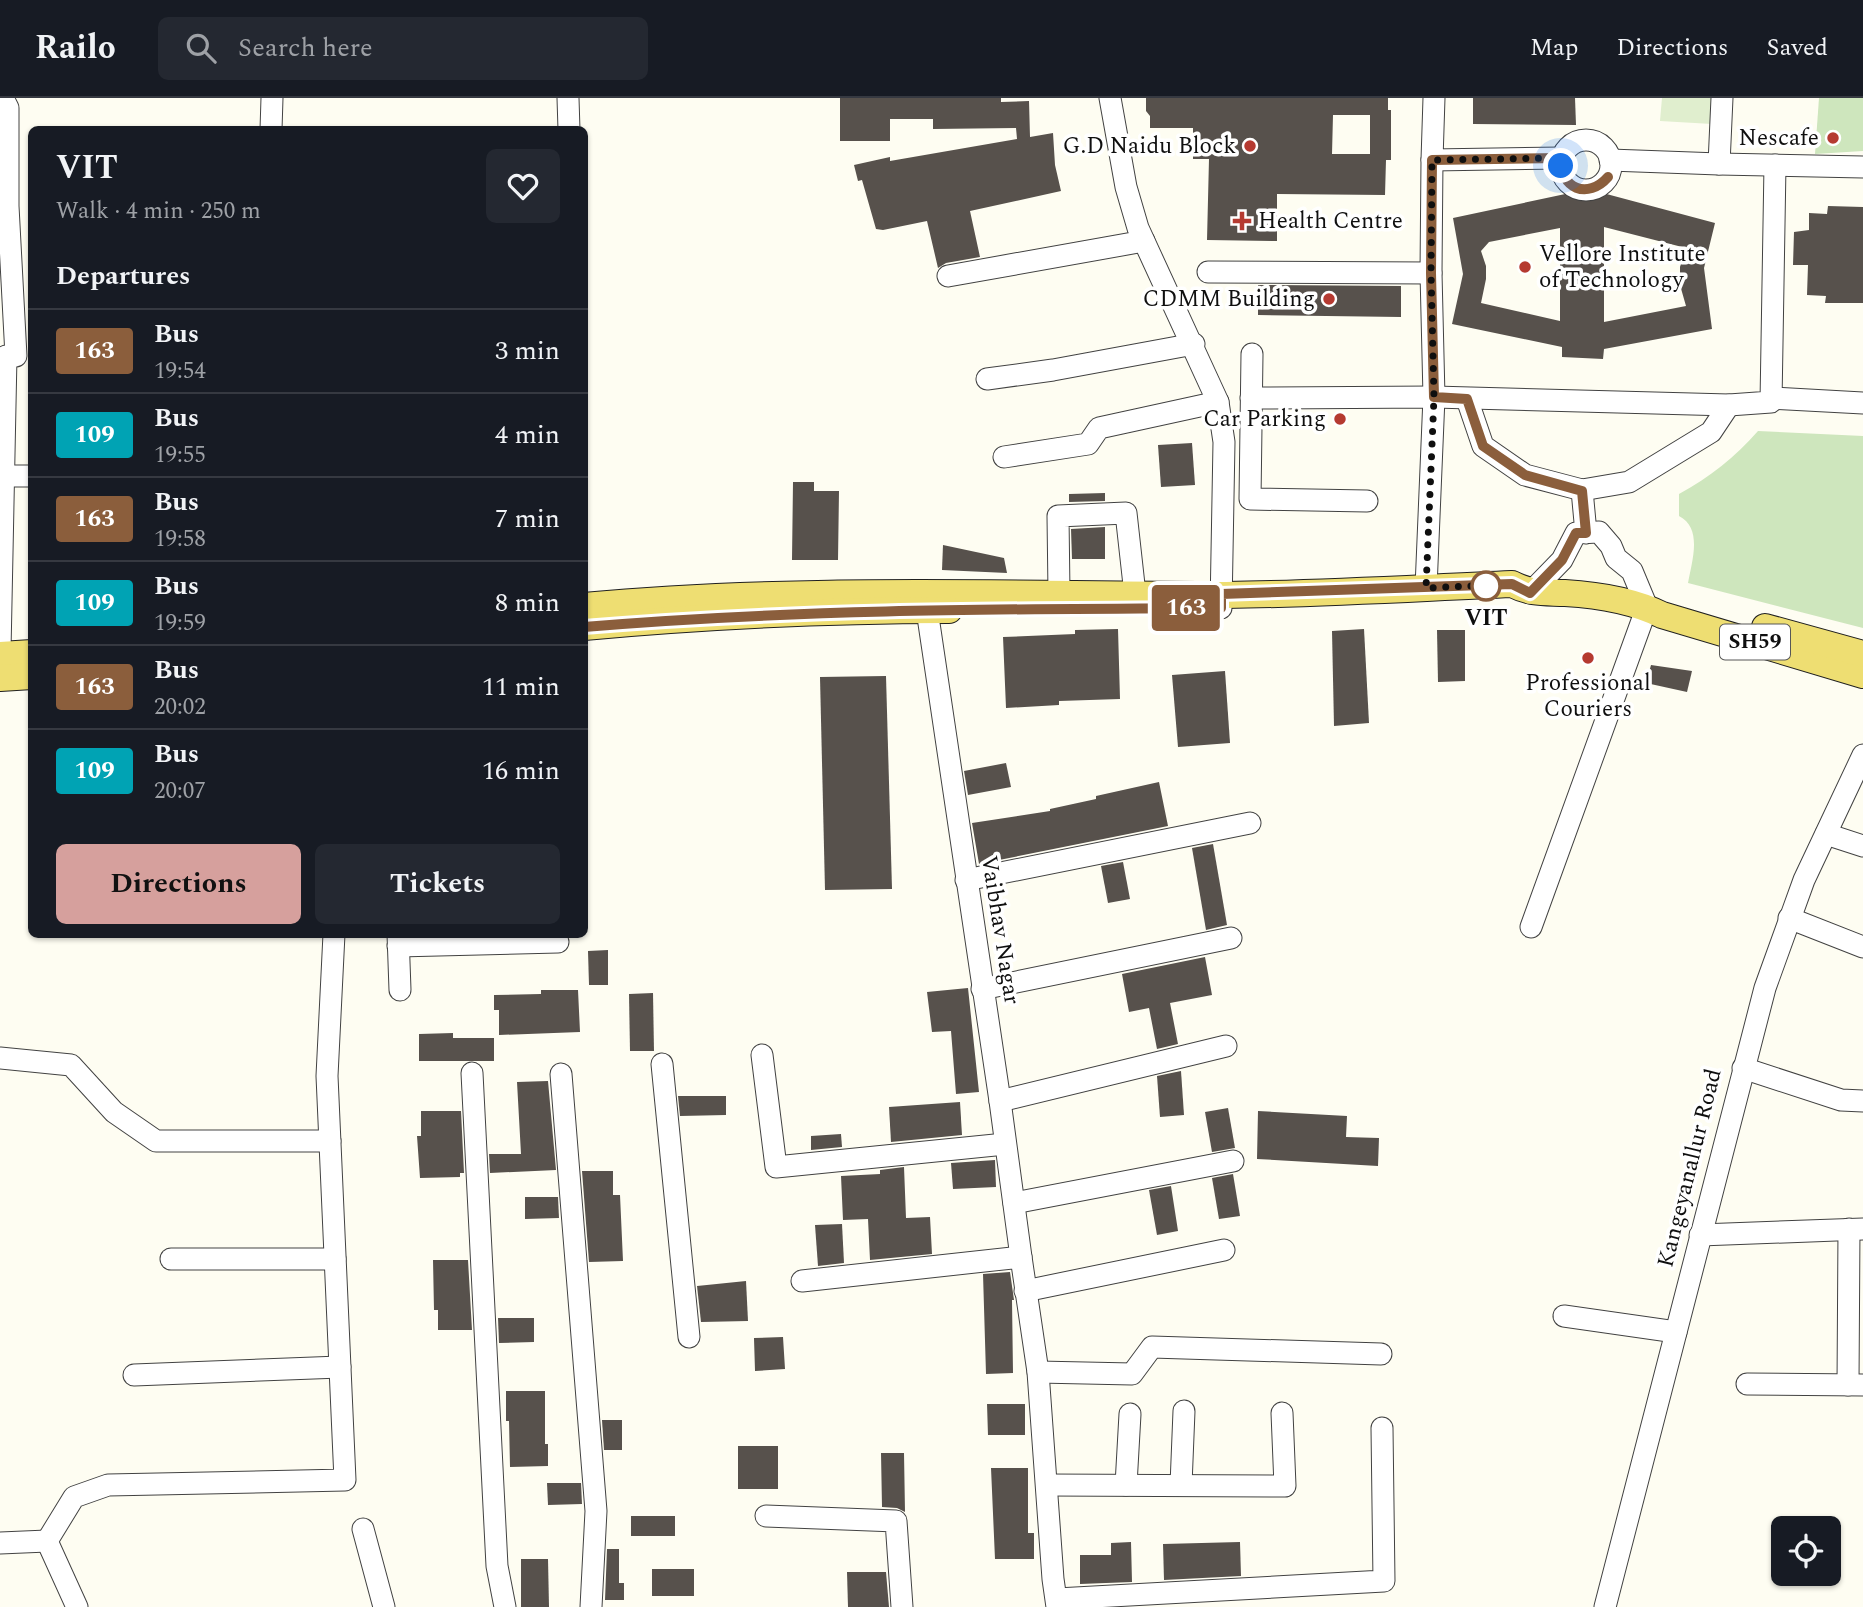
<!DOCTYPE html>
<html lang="en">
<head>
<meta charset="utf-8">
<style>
	:root { --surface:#171b24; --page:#242831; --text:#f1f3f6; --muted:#9ea1a6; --line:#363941; --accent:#d6a09d }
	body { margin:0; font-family:Spectral,serif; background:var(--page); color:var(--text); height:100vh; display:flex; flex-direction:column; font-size:26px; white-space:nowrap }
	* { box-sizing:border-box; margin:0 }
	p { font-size:23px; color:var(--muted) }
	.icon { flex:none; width:38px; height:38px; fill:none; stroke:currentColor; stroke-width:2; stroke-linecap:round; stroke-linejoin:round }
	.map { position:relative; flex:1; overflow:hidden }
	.side { position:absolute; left:28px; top:28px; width:560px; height:812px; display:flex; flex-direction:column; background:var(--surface); border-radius:10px; box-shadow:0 2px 5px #0004 }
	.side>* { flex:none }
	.badge { padding:0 14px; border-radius:5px; font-size:24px; line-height:46px }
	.buttons { position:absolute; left:1771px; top:1418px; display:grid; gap:14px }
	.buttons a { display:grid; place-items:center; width:70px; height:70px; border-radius:10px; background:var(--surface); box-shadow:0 2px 5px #0004; font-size:35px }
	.you { position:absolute; width:35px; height:35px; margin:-18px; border:5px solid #fff; border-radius:50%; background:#1a73e8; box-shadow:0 0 0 10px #1a73e833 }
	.map>.badge { position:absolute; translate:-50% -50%; box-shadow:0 0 0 4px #fff }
	h2 { padding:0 28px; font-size:26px; line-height:63px }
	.round { display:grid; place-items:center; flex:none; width:74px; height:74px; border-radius:10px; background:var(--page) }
	.summary { display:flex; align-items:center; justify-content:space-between; height:119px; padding:0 28px }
	h1 { font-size:33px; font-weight:700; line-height:52px }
	.action { display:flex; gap:14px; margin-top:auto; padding:14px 28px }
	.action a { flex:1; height:80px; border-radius:10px; background:var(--accent); color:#111; font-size:28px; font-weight:700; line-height:80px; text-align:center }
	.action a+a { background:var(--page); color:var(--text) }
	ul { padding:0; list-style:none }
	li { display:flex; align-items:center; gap:21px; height:84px; padding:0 28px; border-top:2px solid var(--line) }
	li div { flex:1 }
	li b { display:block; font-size:26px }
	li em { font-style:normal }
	li .badge { min-width:77px; font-weight:700; text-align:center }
	header { display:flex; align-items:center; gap:42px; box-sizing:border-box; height:98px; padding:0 35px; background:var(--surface); border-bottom:2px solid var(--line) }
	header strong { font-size:33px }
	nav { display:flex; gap:38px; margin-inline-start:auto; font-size:24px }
	.search { width:490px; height:63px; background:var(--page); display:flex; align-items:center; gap:18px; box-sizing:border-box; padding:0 24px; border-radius:10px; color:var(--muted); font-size:26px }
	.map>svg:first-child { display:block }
	.green { fill:#cee6bd }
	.pitch { fill:#e0eece }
	.building { fill:#57514c; fill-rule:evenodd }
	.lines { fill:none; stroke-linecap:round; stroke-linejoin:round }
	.minor-casing { stroke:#424242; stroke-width:23 }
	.major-casing { stroke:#202020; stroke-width:28 }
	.minor { stroke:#fff; stroke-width:21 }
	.major { stroke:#eede72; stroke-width:26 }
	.line-casing { stroke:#fff; stroke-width:16 }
	.line { stroke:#8b5e3c; stroke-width:10 }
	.walk { stroke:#0f0f0f; stroke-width:7; stroke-dasharray:0 12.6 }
	.poi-dot { fill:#b53a31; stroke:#fff; stroke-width:2.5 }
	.stop-dot { fill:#fff; stroke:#8b5e3c; stroke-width:3.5 }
	.labels { text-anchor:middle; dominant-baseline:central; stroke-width:7; stroke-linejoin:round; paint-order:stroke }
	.shield { fill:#fff; stroke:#575757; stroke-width:2 }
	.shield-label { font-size:21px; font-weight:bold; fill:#0f0f0f }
	.poi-label { font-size:23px; fill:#0f0f0f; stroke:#fff; text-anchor:end }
	.stop-label { font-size:23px; font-weight:bold; fill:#0f0f0f; stroke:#fff }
	.street-label { font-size:23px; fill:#0f0f0f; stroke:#fff }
</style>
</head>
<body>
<header>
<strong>Railo</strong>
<div class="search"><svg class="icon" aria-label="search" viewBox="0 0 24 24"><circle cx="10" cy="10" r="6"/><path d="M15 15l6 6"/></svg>Search here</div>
<nav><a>Map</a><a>Directions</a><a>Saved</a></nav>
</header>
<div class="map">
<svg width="1863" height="1509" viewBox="0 0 1863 1509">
	<rect width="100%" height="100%" fill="#fefdf2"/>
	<g class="green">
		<polygon points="1819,0 1863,0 1863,53 1815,56"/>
		<path d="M1758,333l105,5v192l-175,-45c4,-22 15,-55 -9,-67v-22c31,-17 56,-37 79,-63z"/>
	</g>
	<polygon class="pitch" points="1662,0 1713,0 1712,26 1660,23"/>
	<g class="building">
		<polygon points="840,0 1001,0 1001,4 1029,3 1030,39 1053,35 1055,67 1061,93 970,113 980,159 946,165 938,170 927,123 883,132 876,131 862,82 858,83 854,67 890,59 890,63 1017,41 1016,30 933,31 933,21 890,21 890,43 840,43"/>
		<path d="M1146,0h242v12h3v50h-5l-1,35 -108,-1v47l-70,-1 2,-81h-16v-31h-43v-12l-4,-5zM1333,17h37v39h-38z"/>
		<polygon points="1473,0 1575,0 1576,27 1473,26"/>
		<path d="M1599,94l116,31 -11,45 8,61 -108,20 -1,10 -41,-2v-10l-110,-23 11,-50 -10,-56 117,-25zM1604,129l82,21 -6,19v18l6,21 -82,16zM1560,130v93l-79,-18 5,-24v-13l-5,-15 8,-9z"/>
		<polygon points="1828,108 1863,109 1863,205 1825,205 1826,198 1807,197 1808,167 1793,167 1794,134 1809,132 1809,115 1827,116"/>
		<polygon points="1258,187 1401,188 1401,219 1258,217"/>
		<polygon points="1192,345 1195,387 1161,389 1158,347"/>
		<polygon points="793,384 814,384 814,393 839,393 838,462 792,462"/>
		<polygon points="1105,395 1105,403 1069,404 1069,396"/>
		<polygon points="1105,429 1105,461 1072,461 1071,431"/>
		<polygon points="943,447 1004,460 1007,475 942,472"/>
		<polygon points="1118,531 1120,601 1059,603 1059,607 1006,610 1003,539 1075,536 1075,532"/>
		<polygon points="1364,531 1369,625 1334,628 1332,533"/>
		<polygon points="1437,532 1465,532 1465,583 1438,584"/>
		<polygon points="1651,567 1692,573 1687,594 1646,585"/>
		<polygon points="1225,573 1230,645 1178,649 1172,577"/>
		<polygon points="886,578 892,791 825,792 820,579"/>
		<polygon points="1006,665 1011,689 968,697 964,673"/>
		<polygon points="1159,684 1168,728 979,766 972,725 1050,713 1050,711 1096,701 1096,698"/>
		<polygon points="1213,746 1227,827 1206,832 1192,750"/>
		<polygon points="1123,764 1130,801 1108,805 1101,768"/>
		<polygon points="608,852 608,887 589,887 588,853"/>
		<polygon points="1205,859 1212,897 1170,905 1178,946 1157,951 1149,910 1129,914 1122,876"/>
		<polygon points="968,890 979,994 956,996 951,933 932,934 927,894"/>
		<polygon points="541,892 578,892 580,934 499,937 499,912 494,912 494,897 541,896"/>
		<polygon points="653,895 654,953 630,953 629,896"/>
		<polygon points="453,935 453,940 494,940 494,963 419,963 419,936"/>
		<polygon points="1181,973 1184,1017 1160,1019 1157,978"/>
		<polygon points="548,983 556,1072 490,1075 489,1056 521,1056 517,984"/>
		<polygon points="678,998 726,998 726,1017 680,1018"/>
		<polygon points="960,1004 962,1037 891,1044 889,1009"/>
		<polygon points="1228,1010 1235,1050 1212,1054 1205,1014"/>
		<polygon points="421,1013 461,1013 464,1075 460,1075 460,1079 420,1080 417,1038 421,1038"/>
		<polygon points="1258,1013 1347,1018 1346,1039 1379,1040 1378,1068 1257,1061"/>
		<polygon points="841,1036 842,1049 811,1052 811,1038"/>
		<polygon points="995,1062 996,1089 953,1091 951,1065"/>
		<polygon points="904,1069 906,1120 930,1119 932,1156 870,1162 868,1121 843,1122 841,1078 880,1076 880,1072"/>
		<polygon points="582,1073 613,1073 613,1097 620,1097 623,1163 589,1164"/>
		<polygon points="1233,1076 1240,1118 1219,1121 1212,1080"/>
		<polygon points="1171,1088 1178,1133 1157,1137 1149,1092"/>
		<polygon points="525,1099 558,1099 559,1120 525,1121"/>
		<polygon points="842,1126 844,1165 818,1168 815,1127"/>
		<polygon points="433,1162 468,1162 472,1232 438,1232 438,1212 434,1212"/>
		<polygon points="1010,1174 1014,1202 1012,1202 1013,1275 986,1276 983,1176"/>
		<polygon points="746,1183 748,1223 701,1224 697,1188"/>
		<polygon points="498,1220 534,1220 534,1244 499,1245"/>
		<polygon points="783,1239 785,1271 755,1273 754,1240"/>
		<polygon points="506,1293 545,1293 545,1346 548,1346 548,1368 510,1369 509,1323 506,1323"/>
		<polygon points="987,1306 1025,1306 1025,1337 988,1337"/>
		<polygon points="602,1322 622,1322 622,1352 604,1352"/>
		<rect x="738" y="1348" width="40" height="43"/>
		<polygon points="881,1355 904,1355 905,1414 897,1410 882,1409"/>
		<polygon points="991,1370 1028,1370 1028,1435 1034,1435 1034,1461 995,1461"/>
		<polygon points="547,1385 581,1385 582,1406 548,1407"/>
		<rect x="631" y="1418" width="44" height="20"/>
		<polygon points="1131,1444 1132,1484 1080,1486 1080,1457 1111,1457 1111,1445"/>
		<polygon points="1240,1444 1241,1478 1164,1482 1163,1446"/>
		<polygon points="607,1451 619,1451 619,1485 624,1485 624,1502 605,1502"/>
		<polygon points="521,1461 548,1461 549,1509 521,1509"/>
		<rect x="652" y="1471" width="42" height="27"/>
		<polygon points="847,1474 886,1474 889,1509 848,1509"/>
	</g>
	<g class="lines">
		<g class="minor-casing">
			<g id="minor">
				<polyline points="3,0 8,10 8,108 16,258"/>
				<polyline points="568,0 569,32"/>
				<polyline points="1110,0 1126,89 1138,130 1218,304 1224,344 1221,510"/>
				<polyline points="1434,0 1432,62 1562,60"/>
				<polyline points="1722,0 1719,66 1863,69"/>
				<polyline points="271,32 272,0"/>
				<circle cx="1586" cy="67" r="25"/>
				<polyline points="1610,62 1719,66"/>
				<polyline points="1208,174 1431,175"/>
				<polyline points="948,178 1144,143"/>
				<polyline points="1252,256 1250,401 1367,403"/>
				<polyline points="987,281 1053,272 1194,246"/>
				<polyline points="1251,300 1434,299 1729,307 1771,304 1775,67"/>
				<polyline points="1771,300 1863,305"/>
				<polyline points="1467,301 1483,348 1525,377 1582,392 1629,384 1711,334 1729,307"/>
				<polyline points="1004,359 1088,346 1099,330 1218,304"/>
				<polyline points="0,378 32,378"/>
				<polyline points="1582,392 1586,435"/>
				<polyline points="1426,490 1434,299 1431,175 1432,62"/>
				<polyline points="1059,495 1058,418 1126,415 1135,496"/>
				<polyline points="1530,495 1562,462 1576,435 1599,434 1611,448 1616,460 1632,473 1647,509 1531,829"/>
				<polyline points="927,512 1000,1003 1021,1159"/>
				<polyline points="0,553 6,258"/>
				<polyline points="1826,736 1863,748"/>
				<polyline points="966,782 1250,725"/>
				<polyline points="1789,820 1863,849"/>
				<polyline points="398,836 400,892"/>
				<polyline points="398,848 558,844"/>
				<polyline points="982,891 1231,840"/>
				<polyline points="762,957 776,1069 1005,1046"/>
				<polyline points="0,960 71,967 114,1014 156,1043 330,1043"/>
				<polyline points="662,966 689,1239"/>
				<polyline points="1743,970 1841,1002 1863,1003"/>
				<polyline points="472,975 497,1468 505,1509"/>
				<polyline points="561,976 596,1413 591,1509"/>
				<polyline points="1000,1003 1226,948"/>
				<polyline points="1014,1105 1233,1063"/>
				<polyline points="1700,1137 1863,1131"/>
				<polyline points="171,1161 335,1161"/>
				<polyline points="802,1183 1021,1159 1038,1274 1053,1481 1057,1509"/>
				<polyline points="1025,1193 1224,1152"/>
				<polyline points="1564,1218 1676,1234"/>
				<polyline points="1038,1274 1132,1276 1152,1249 1381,1256"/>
				<polyline points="134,1277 340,1269"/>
				<polyline points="1747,1286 1863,1287"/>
				<polyline points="1848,1287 1849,1131"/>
				<polyline points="1047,1387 1285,1388 1282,1315"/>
				<polyline points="1126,1387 1130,1316"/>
				<polyline points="1181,1387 1184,1313"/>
				<polyline points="766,1418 896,1423 902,1509"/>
				<polyline points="363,1431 384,1509"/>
				<polyline points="47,1443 74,1399 108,1387 345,1382 327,978 334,836"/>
				<polyline points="47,1443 77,1509"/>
				<polyline points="0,1445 47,1443"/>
				<polyline points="1057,1501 1384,1483 1382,1330"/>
				<polyline points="1605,1509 1765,890 1804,782 1863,657"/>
			</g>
		</g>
		<g class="major-casing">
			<g id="major">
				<path d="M584,508c214,-20 428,-11 642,-11 95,-1 191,-7 286,-11 20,10 32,8 53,9 33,2 67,7 97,22l201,60"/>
				<path d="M584,529c122,-11 243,-17 365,-17"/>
				<polyline points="1765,529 1863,556"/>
				<polyline points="0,557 32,555"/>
				<polyline points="0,580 32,578"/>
			</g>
		</g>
		<use href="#minor" class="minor"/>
		<use href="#major" class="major"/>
	</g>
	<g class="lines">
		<g class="line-casing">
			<path id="line" d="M584,529c212,-18 425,-18 637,-19v-14l291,-10 18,9 32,-33 14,-27h10l-4,-42 -57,-16 -42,-29 -16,-47 -33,-2 -3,-124 1,-113 130,-2c-3,31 26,42 46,19"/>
		</g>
		<use href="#line" class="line"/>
		<polyline class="walk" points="1486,488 1491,487 1426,490 1434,299 1431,175 1432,62 1562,60 1561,68"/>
	</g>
	<g class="poi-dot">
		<circle cx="1833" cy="40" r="7"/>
		<circle cx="1250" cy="48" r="7"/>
		<path d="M1238.5 112.5h7v7h7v7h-7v7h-7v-7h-7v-7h7z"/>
		<circle cx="1525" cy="169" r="7"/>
		<circle cx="1329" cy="201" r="7"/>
		<circle cx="1340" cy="321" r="7"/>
		<circle cx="1588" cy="560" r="7"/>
	</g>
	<circle class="stop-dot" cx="1486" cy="488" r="14"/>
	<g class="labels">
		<rect class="shield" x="1720" y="526.5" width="70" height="35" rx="5"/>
		<g class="shield-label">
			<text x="1755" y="544">SH59</text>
		</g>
		<g class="poi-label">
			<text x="1819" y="40">Nescafe</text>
			<text x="1236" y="48">G.D Naidu Block</text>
			<text x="1258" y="123" text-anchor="start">Health Centre</text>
			<text x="1539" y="156" text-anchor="start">Vellore Institute<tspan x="1539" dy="26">of Technology</tspan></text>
			<text x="1315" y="201">CDMM Building</text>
			<text x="1326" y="321">Car Parking</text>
			<text x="1588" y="585" text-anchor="middle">Professional<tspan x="1588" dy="26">Couriers</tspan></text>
		</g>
		<g class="stop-label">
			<text x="1486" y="520">VIT</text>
		</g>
		<g class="street-label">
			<text transform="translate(1000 832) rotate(81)">Vaibhav Nagar</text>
			<text transform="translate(1690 1070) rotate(-76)">Kangeyanallur Road</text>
		</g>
	</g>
</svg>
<div class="buttons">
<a><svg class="icon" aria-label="locate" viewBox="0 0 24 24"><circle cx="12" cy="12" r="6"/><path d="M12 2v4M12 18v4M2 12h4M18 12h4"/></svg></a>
</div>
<div class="you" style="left:1561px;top:68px"></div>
<b class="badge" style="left:1186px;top:510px;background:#8b5e3c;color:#fff">163</b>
<section class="side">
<div class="summary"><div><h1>VIT</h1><p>Walk · 4 min · 250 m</p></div><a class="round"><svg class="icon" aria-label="heart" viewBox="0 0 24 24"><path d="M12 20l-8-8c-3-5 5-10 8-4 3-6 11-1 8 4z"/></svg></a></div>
<h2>Departures</h2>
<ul>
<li><span class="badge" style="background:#8b5e3c;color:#fff">163</span><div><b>Bus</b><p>19:54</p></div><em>3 min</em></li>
<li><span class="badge" style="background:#00a3b4;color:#fff">109</span><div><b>Bus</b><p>19:55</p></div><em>4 min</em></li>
<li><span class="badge" style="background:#8b5e3c;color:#fff">163</span><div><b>Bus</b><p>19:58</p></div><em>7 min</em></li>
<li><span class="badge" style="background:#00a3b4;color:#fff">109</span><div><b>Bus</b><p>19:59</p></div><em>8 min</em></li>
<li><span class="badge" style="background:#8b5e3c;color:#fff">163</span><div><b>Bus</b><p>20:02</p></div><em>11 min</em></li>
<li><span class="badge" style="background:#00a3b4;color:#fff">109</span><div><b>Bus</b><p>20:07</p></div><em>16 min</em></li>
</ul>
<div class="action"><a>Directions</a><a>Tickets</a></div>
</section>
</div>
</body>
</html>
